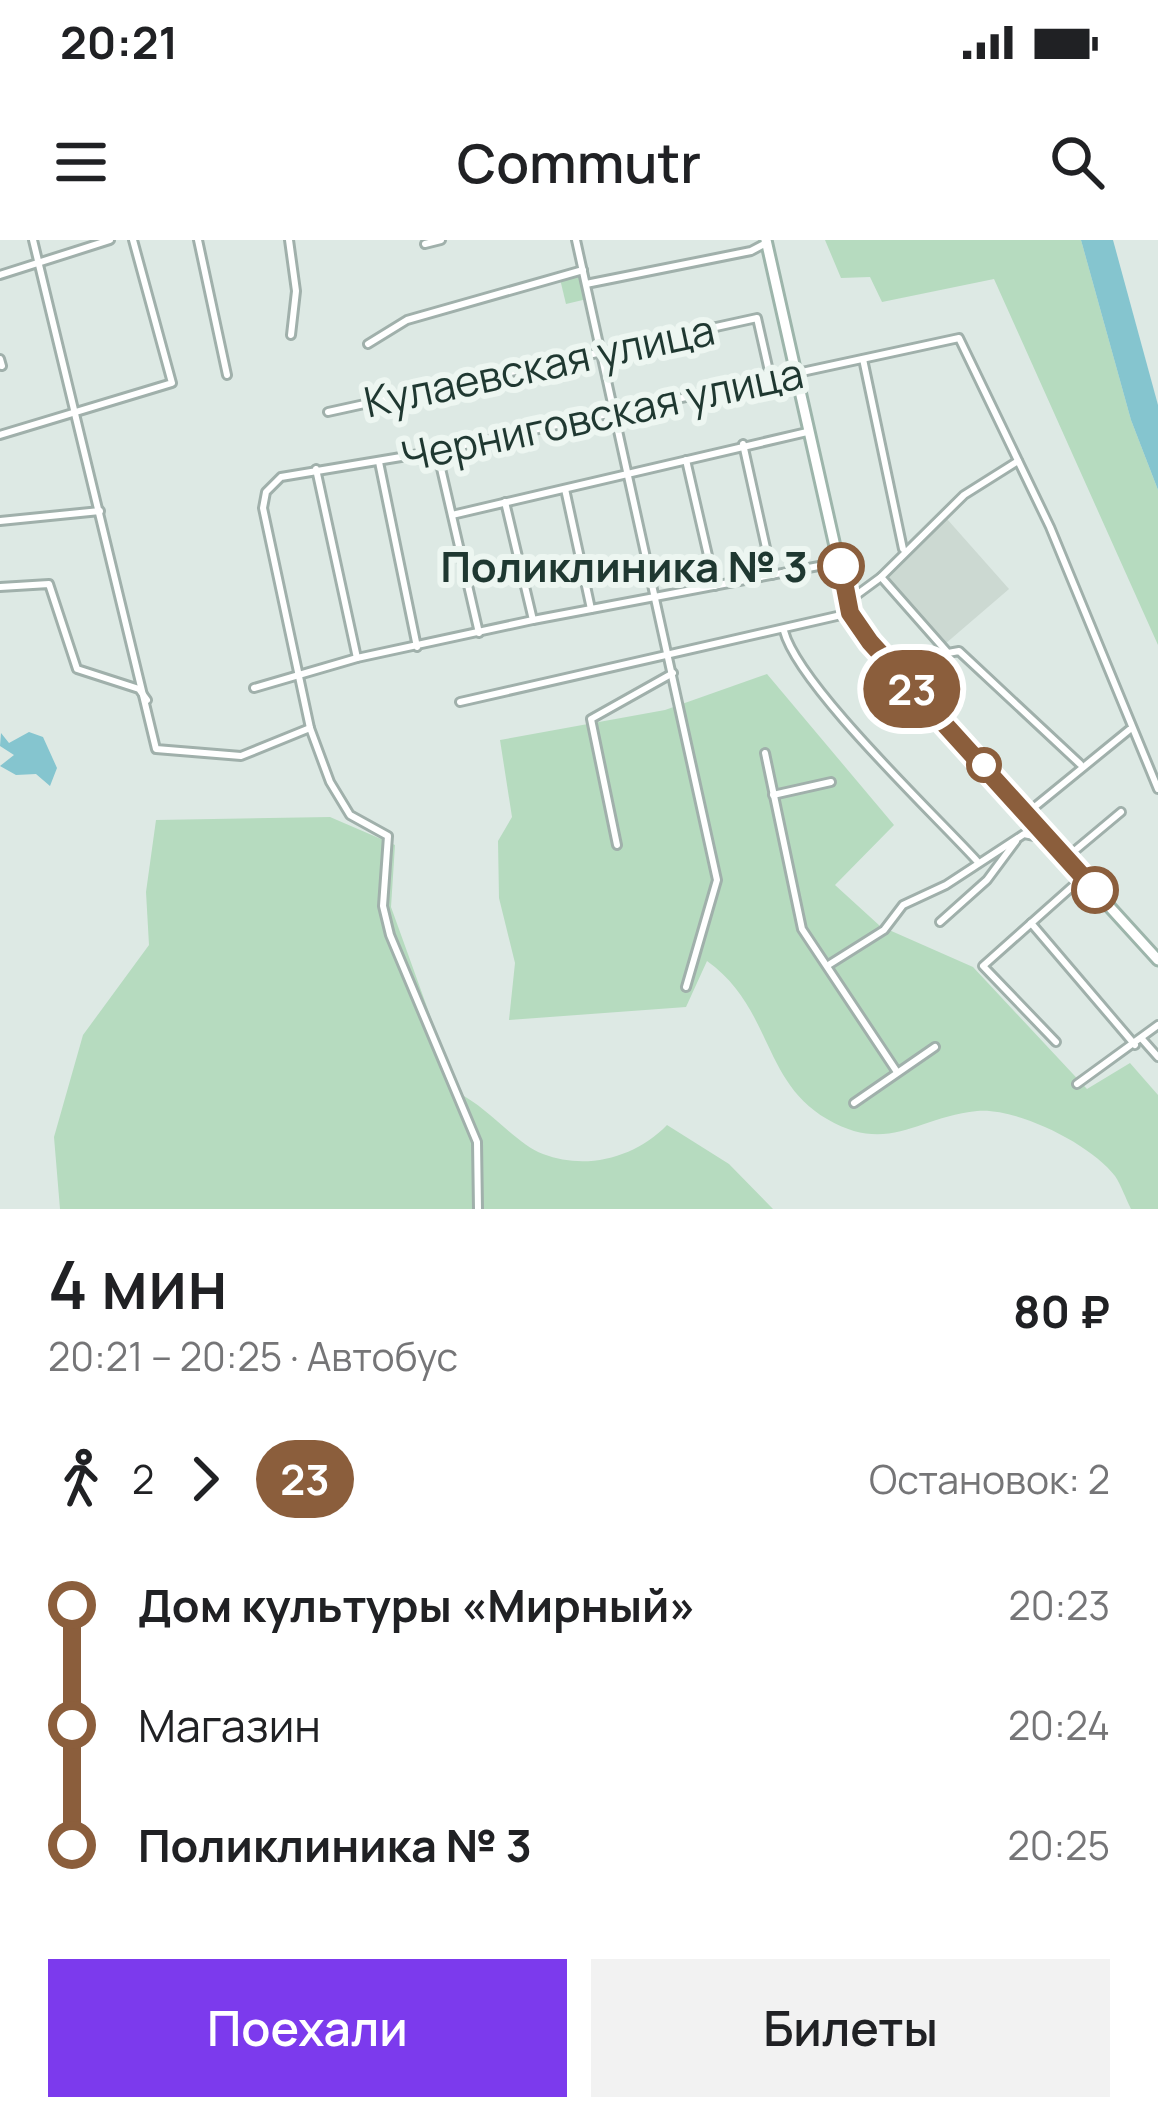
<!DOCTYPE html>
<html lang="ru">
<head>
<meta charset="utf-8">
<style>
	:root { --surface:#fff; --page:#f2f2f2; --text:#202124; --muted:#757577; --accent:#7c3aed }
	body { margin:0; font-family:Manrope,sans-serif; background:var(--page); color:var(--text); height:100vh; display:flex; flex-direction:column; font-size:45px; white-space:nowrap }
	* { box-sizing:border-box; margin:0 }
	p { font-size:39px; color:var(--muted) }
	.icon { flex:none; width:66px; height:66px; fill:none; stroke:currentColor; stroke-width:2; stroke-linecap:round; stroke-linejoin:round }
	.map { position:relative; height:969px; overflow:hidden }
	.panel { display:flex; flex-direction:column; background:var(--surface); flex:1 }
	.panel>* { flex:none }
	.badge { padding:0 24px; border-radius:39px; font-size:42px; line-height:78px }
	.map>.badge { position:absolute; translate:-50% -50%; box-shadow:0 0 0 6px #fff }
	.legs { display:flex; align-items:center; gap:18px; height:132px; padding:0 48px; font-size:39px }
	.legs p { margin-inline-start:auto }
	.overview { display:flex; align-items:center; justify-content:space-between; height:204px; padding:0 48px }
	h1 { font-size:66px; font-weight:600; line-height:90px }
	.button { display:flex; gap:24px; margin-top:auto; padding:24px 48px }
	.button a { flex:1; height:138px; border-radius:0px; background:var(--accent); color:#fff; font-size:48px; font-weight:600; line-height:138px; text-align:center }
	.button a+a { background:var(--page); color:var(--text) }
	ul { padding:0 48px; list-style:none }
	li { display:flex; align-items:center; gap:42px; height:120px; font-size:45px }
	li i { display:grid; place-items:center; width:18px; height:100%; margin:0 15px; background:currentColor }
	li i::after { content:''; width:30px; height:30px; margin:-15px; border:9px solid; border-radius:50%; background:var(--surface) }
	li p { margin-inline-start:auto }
	li:first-child i { background:linear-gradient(#0000 50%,currentColor 0) }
	li:last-child i { background:linear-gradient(currentColor 50%,#0000 0) }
	.status { display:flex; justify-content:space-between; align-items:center; height:84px; padding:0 60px; background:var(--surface); direction:ltr }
	.status svg { height:33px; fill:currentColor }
	header { display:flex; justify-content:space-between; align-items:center; height:156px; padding:0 48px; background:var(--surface); font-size:54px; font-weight:600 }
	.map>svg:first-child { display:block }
	.built { fill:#ccd9d2 }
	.green { fill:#b6dbbf }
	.water { fill:#85c5cf }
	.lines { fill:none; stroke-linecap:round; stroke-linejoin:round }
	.street-casing { stroke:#a0b0ab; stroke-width:12 }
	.secondary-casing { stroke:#9db5ab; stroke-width:15 }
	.street { stroke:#fff; stroke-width:6 }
	.secondary { stroke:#fff; stroke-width:9 }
	.line-1-casing { stroke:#fff; stroke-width:27 }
	.line-1 { stroke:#8b5e3c; stroke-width:18 }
	.stop-1-dot { fill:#fff; stroke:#8b5e3c; stroke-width:6 }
	.labels { text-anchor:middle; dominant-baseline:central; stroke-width:12; stroke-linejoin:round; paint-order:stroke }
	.street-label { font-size:42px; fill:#1f3831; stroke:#edf6f1 }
	.stop-label { font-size:42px; font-weight:bold; fill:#1f3831; stroke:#edf6f1; text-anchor:end }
</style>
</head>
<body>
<div class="status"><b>20:21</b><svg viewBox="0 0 49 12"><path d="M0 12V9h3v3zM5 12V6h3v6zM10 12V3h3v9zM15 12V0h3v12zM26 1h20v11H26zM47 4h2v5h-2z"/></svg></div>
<header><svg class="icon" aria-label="menu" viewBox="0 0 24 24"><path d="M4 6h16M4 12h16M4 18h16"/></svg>Commutr<svg class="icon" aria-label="search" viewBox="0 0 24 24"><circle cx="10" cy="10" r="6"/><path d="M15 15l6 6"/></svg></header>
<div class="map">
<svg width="1158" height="969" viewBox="0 0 1158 969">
	<rect width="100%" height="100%" fill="#dde9e4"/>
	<polygon class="built" points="947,279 1009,349 945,404 884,334"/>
	<g class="green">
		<polygon points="825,0 1081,0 1131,180 1158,250 1158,405 994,39 882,62 870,37 841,38"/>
		<polygon points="580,34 587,59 566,64 560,39"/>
		<path d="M767,434l127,151 -59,60 45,41 93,41 114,122 43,-26 28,32v114h-27c-5,-10 -10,-24 -16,-33 -24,-32 -99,-69 -138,-65 -61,6 -88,44 -150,8 -65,-37 -55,-112 -120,-158l-21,46 -177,13 6,-57 -16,-65 -1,-57 14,-24 -12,-77 165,-30z"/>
		<path d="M330,577l65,28 -4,62 67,186c30,14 58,51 85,61 44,17 93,3 124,-29l62,39 44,45h-713l-6,-72 29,-102 66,-90 -3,-53 10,-72z"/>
	</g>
	<g class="water">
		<polygon points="1081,0 1113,0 1158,165 1158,250 1131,180"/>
		<polygon points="29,492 43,497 57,528 50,546 36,534 16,535 0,526 14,515 0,506 1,493 9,503"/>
	</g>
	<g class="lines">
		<g class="street-casing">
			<g id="street">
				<polyline points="33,0 156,509 241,516 310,488"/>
				<polyline points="198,0 227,135"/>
				<polyline points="289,0 296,51 291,95"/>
				<polyline points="576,0 717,640 686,747"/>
				<polyline points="425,4 441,0"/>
				<polyline points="0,35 110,0"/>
				<polyline points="586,44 751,11 766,3"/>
				<polyline points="368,104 407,80 583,30"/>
				<polyline points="0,119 2,126"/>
				<polyline points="863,119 903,309"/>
				<polyline points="328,172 757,78 771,140"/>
				<polyline points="0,195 172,143 133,0"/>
				<polyline points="743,204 772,335"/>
				<polyline points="437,211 479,393"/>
				<polyline points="686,220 715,346"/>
				<polyline points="379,222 417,407"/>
				<polyline points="316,229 357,418"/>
				<polyline points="565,249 591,369"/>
				<polyline points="505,262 533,380"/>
				<polyline points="452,275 807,192"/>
				<polyline points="0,281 100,271"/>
				<polyline points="881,337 948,413 959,411 1080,524"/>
				<polyline points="0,347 49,344 77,429 139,449 147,460"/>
				<polyline points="847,362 881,337 964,255 1018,221"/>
				<path d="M784,391c14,54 149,182 193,230"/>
				<polyline points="254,448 357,418 533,380 840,322"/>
				<polyline points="916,454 948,413"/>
				<polyline points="460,462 850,373"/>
				<polyline points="765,513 802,689 897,832"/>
				<polyline points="773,555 831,542"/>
				<polyline points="1026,574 1129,490"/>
				<polyline points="617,605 591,479 673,433"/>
				<polyline points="1066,618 1121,572"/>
				<polyline points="940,682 987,640 1016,601"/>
				<polyline points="1031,683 1135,805"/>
				<polyline points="830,724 884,690 903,665 946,645 1024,594 1043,598"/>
				<polyline points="1142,799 1158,817"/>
				<polyline points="1056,802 983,726 1083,637"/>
				<polyline points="1077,844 1158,785"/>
				<polyline points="854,863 935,807"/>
				<polyline points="478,969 477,902 390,695 383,666 388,596 350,575 330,542 310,488 263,268 266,252 281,237 437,211 959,98 1050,287 1158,549"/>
			</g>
		</g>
		<g class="secondary-casing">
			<polyline id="secondary" points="766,0 850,373 916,454 1158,720"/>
		</g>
		<use href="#street" class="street"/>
		<use href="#secondary" class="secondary"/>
	</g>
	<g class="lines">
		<g class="line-1-casing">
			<polyline id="line-1" points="841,326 850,373 870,402 1095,650"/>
		</g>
		<use href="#line-1" class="line-1"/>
	</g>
	<g class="stop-1-dot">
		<circle cx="841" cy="326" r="21"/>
		<circle cx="984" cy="525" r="15"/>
		<circle cx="1095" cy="650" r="21"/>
	</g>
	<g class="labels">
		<g class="street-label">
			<text transform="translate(539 125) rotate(-12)">Кулаевская улица</text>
			<text transform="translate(602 174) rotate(-12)">Черниговская улица</text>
		</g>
		<g class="stop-label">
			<text x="808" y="326">Поликлиника № 3</text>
		</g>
	</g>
</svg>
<b class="badge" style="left:912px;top:449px;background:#8b5e3c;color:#fff">23</b>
</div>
<section class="panel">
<div class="overview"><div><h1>4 мин</h1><p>20:21 – 20:25 · Автобус</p></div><b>80 ₽</b></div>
<div class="legs"><svg class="icon" aria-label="walk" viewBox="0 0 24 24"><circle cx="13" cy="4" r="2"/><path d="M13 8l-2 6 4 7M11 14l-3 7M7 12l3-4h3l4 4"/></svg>2<svg class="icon" aria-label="forward" viewBox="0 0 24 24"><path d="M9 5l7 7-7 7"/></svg><b class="badge" style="background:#8b5e3c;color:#fff">23</b><p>Остановок: 2</p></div>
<ul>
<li><i style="color:#8b5e3c"></i><b>Дом культуры «Мирный»</b><p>20:23</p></li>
<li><i style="color:#8b5e3c"></i><span>Магазин</span><p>20:24</p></li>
<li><i style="color:#8b5e3c"></i><b>Поликлиника № 3</b><p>20:25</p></li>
</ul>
<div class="button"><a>Поехали</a><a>Билеты</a></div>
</section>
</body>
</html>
